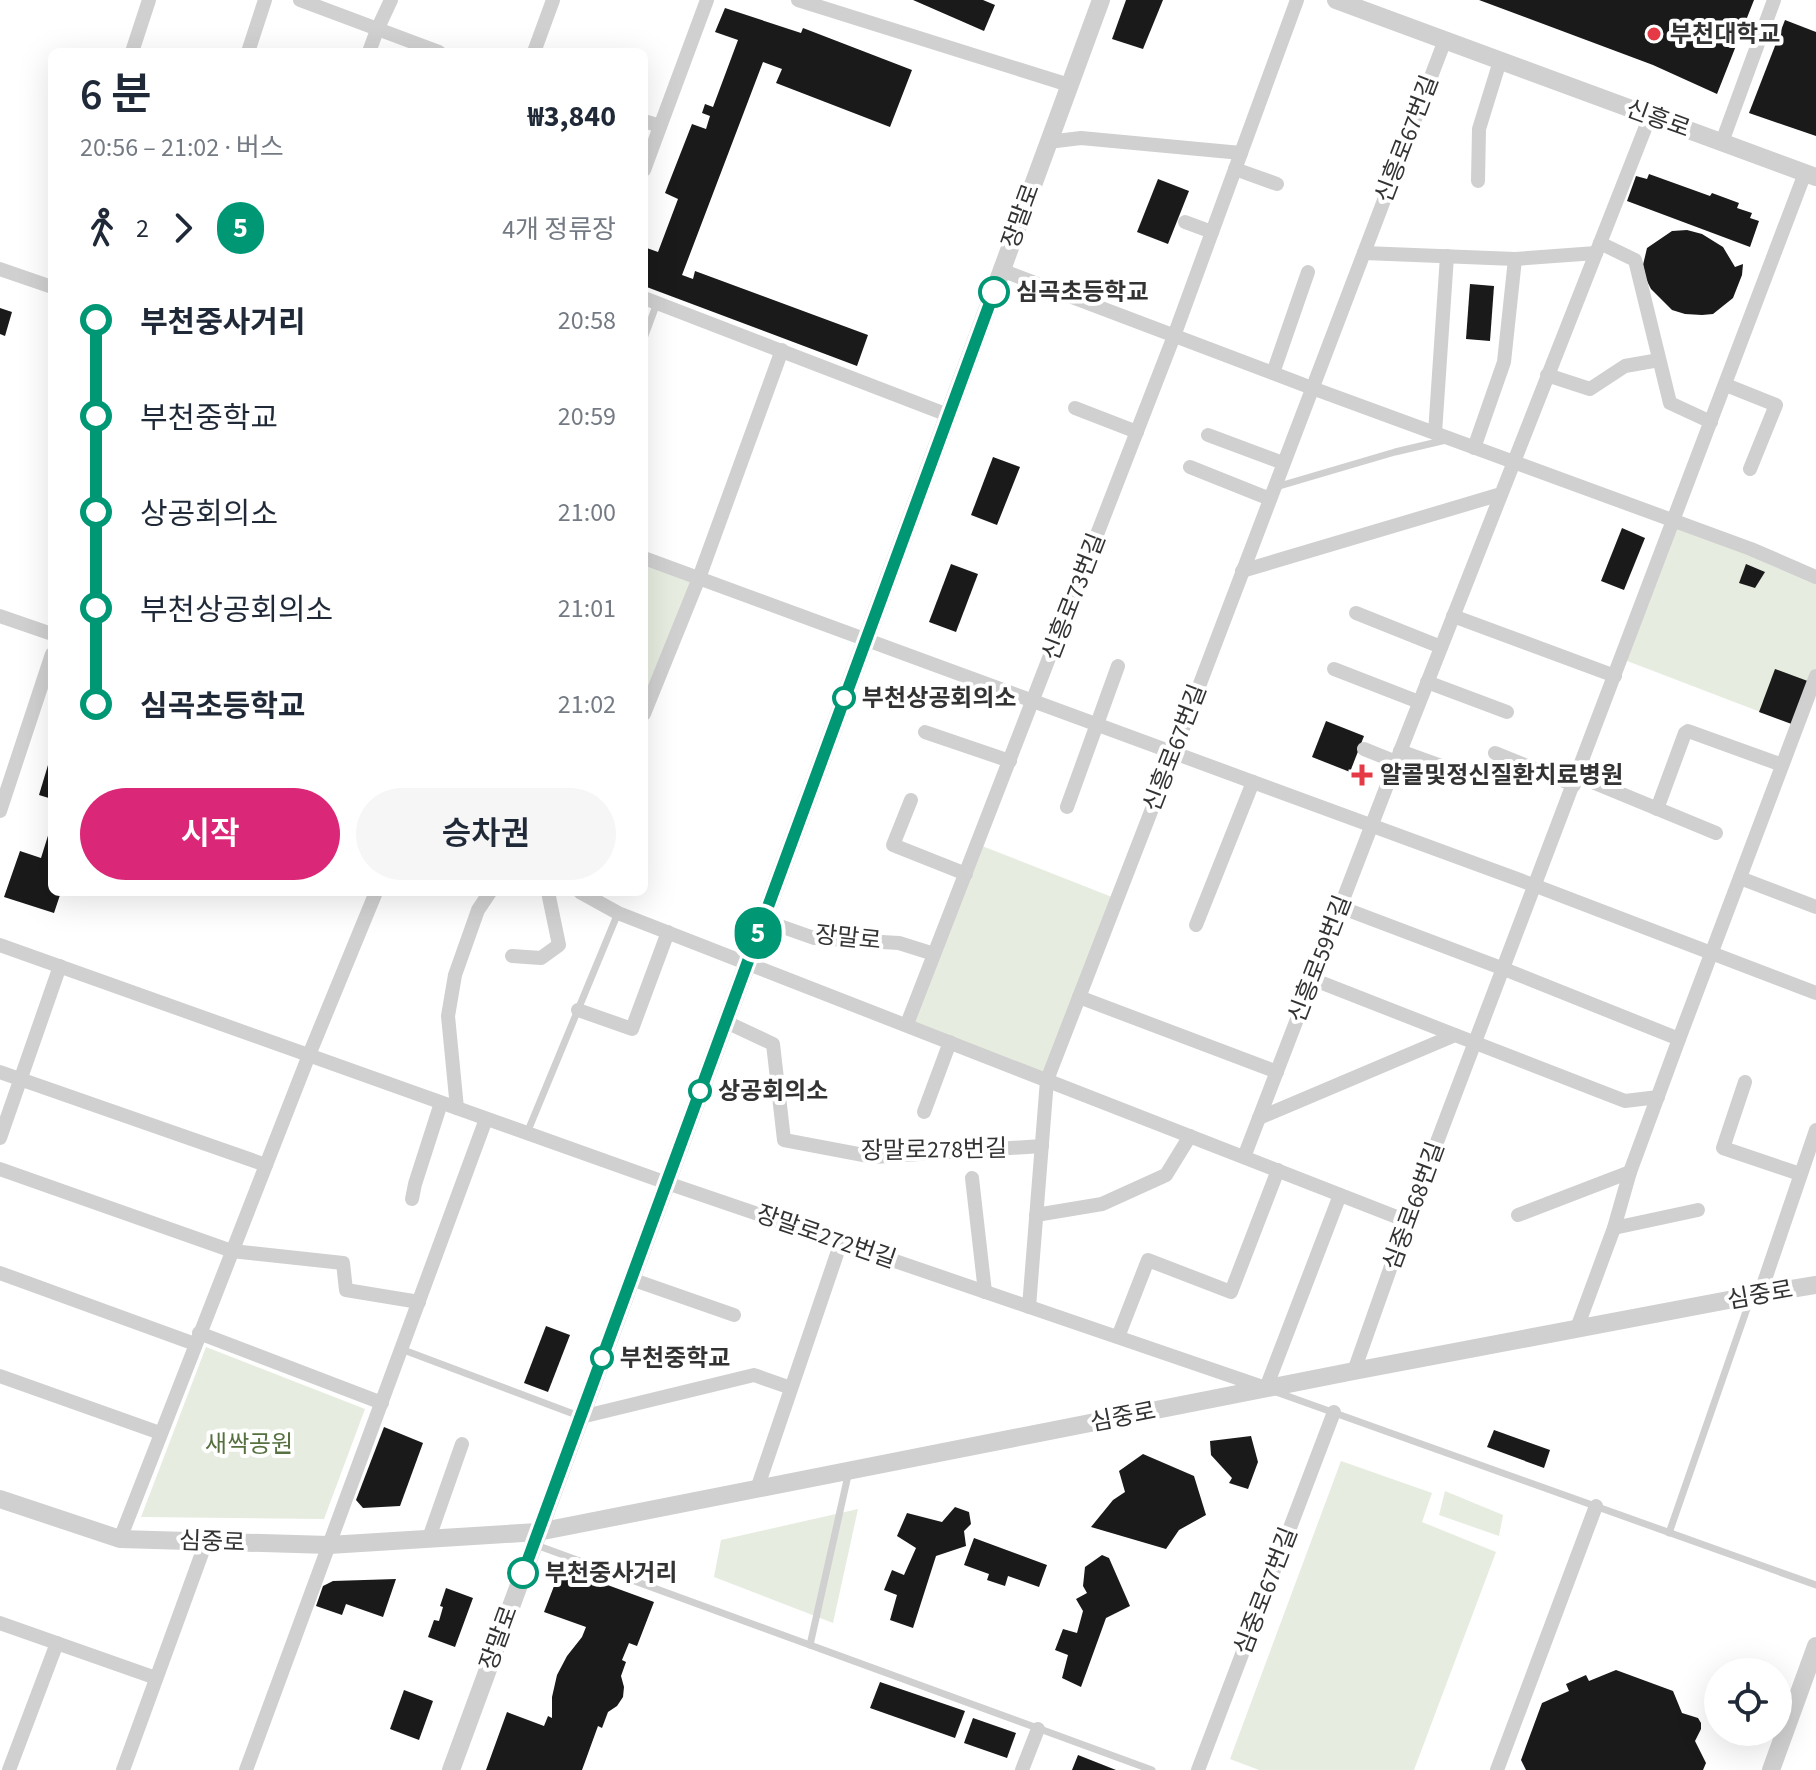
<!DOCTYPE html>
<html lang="ko">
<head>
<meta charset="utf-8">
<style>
	:root { --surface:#fff; --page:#f6f6f7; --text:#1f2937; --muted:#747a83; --accent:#db2777 }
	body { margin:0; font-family:"Source Sans 3","Noto Sans KR",sans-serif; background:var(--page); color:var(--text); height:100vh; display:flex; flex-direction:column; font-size:30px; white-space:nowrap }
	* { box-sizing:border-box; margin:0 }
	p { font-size:26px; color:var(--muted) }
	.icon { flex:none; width:44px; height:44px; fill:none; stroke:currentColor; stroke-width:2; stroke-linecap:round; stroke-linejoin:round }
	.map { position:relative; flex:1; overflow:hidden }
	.drawer { position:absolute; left:48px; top:48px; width:600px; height:848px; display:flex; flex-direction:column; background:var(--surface); border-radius:12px; box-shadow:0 8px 32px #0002 }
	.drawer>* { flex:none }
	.badge { padding:0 16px; border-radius:26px; font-size:28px; line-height:52px }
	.controls { position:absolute; left:1704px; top:1658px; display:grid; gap:16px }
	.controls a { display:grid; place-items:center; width:88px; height:88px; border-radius:50%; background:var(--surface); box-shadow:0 8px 32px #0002; font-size:40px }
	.map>.badge { position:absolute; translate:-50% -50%; box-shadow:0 0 0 4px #fff }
	.legs { display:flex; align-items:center; gap:12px; height:88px; padding:0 32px; font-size:26px }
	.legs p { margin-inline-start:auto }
	.overview { display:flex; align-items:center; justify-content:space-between; height:136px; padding:0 32px }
	h1 { font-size:44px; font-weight:600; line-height:60px }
	.primary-button { display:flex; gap:16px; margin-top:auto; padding:16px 32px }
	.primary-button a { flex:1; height:92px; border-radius:48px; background:var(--accent); color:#fff; font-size:32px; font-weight:600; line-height:92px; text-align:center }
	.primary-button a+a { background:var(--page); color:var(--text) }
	ul { padding:0 32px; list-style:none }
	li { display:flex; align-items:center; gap:28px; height:96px; font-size:30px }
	li i { display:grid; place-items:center; width:12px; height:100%; margin:0 10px; background:currentColor }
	li i::after { content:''; width:20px; height:20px; margin:-10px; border:6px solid; border-radius:50%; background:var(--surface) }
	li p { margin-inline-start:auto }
	li:first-child i { background:linear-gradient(#0000 50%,currentColor 0) }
	li:last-child i { background:linear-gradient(currentColor 50%,#0000 0) }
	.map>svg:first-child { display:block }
	.green { fill:#e6ecdf }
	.building { fill:#1a1a1a }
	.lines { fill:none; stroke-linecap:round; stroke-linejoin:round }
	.service { stroke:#d0d0d0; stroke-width:7 }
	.minor { stroke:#d0d0d0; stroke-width:14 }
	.tertiary { stroke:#d0d0d0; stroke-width:18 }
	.line-1-casing { stroke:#fff; stroke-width:18 }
	.line-1 { stroke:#009775; stroke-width:12 }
	.poi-dot { fill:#e63946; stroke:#fff; stroke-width:3 }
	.stop-1-dot { fill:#fff; stroke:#009775; stroke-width:4 }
	.labels { text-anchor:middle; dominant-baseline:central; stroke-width:8; stroke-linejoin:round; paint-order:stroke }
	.poi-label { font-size:24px; font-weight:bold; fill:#333; stroke:#fff; text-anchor:start }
	.street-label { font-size:24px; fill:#333; stroke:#fff }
	.stop-label { font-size:24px; font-weight:bold; fill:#333; stroke:#fff; text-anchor:start }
	.park-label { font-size:24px; fill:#56703f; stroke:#fff }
</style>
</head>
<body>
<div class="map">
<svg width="1816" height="1770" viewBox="0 0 1816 1770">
	<rect width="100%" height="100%" fill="#fff"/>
	<g class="green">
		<polygon points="1674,521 1816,577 1816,676 1797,726 1622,659"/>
		<polygon points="644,557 699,578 644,714"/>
		<polygon points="977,844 1117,899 1047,1080 907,1024"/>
		<polygon points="206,1347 365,1409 324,1519 141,1517"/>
		<polygon points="1341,1461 1432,1493 1422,1522 1496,1552 1414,1770 1259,1770 1230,1759"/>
		<polygon points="1445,1491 1503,1515 1499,1536 1439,1515"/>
		<polygon points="858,1509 833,1623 714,1577 721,1540"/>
	</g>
	<g class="building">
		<polygon points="913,0 983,0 995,5 984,31"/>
		<polygon points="1126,0 1163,0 1143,49 1112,39"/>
		<polygon points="1479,0 1754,0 1717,94 1653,65"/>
		<polygon points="725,8 801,33 803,28 912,70 890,127 776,83 782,69 763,62 682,275 693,279 695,271 868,335 857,366 644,286 644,247 658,252 678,199 665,193 692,124 706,129 710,116 702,113 705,104 713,107 738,40 715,32"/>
		<polygon points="1785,20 1816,32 1816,136 1749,113"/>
		<polygon points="1649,174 1710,196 1712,193 1739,203 1737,208 1752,213 1750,218 1759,221 1750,247 1627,201 1636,176 1647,179"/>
		<polygon points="1158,179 1189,191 1168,244 1137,232"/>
		<polygon points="1687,230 1702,234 1723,247 1735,267 1743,264 1742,275 1733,298 1713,314 1702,315 1685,314 1672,310 1651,289 1646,279 1643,265 1647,248 1672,231"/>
		<polygon points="1470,284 1494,286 1490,341 1466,339"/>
		<polygon points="0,308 12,312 5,336 0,334"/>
		<polygon points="993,457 1020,467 997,525 971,515"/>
		<polygon points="1622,528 1645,538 1624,590 1601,581"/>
		<polygon points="951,564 978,574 956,632 929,622"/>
		<polygon points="1746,564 1765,572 1755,588 1739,583"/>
		<polygon points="1775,669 1813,683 1797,726 1759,712"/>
		<polygon points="1326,721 1364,736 1350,772 1312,757"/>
		<polygon points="51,755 52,755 52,799 39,795"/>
		<polygon points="51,826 52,892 61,892 54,913 4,897 20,851 41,858"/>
		<polygon points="546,1326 570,1335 548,1392 524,1383"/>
		<polygon points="384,1427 423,1443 400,1506 363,1508 356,1500"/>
		<polygon points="1494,1430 1550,1450 1544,1468 1487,1447"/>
		<polygon points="1251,1436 1258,1462 1248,1489 1229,1483 1232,1478 1211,1455 1210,1441"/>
		<polygon points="1143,1454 1194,1476 1206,1515 1179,1530 1166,1549 1091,1527 1113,1500 1125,1492 1119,1471"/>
		<polygon points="955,1507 969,1512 971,1524 964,1531 966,1546 936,1556 913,1628 890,1620 897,1595 884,1590 892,1570 904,1575 916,1548 897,1536 907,1513 942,1522"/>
		<polygon points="974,1538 1047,1565 1039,1587 1008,1576 1005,1586 987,1580 989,1574 964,1565"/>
		<polygon points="1102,1555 1109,1558 1130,1606 1106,1618 1081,1687 1062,1678 1068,1655 1055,1650 1063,1629 1077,1633 1083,1611 1076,1599 1087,1593 1083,1586 1085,1567"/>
		<polygon points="561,1568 654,1602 637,1646 629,1643 622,1660 626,1662 621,1676 624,1687 623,1697 617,1706 608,1712 602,1728 598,1726 582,1770 486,1770 507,1712 544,1726 548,1716 552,1718 552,1697 557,1675 567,1656 582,1637 586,1627 544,1612"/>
		<polygon points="396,1579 383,1617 346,1604 342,1615 316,1606 323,1586 333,1581"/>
		<polygon points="446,1588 473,1598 455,1647 428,1637 434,1620 439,1621 443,1607 440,1606"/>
		<polygon points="1616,1670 1673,1691 1682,1713 1698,1718 1701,1723 1701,1729 1695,1741 1706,1763 1703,1770 1526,1770 1521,1760 1542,1703 1569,1691 1566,1684 1586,1675 1589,1681"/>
		<polygon points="880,1682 965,1711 955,1738 870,1708"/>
		<polygon points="404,1690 433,1701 419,1740 390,1729"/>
		<polygon points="973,1718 1016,1733 1007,1758 964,1743"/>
		<polygon points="1078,1755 1116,1770 1072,1770"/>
	</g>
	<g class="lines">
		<g class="service">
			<polyline points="644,338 657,303"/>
			<polyline points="1276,487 1395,452 1446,440"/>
			<polyline points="527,1133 618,913"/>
			<polyline points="401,1349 579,1416"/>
			<polyline points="1276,1392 1816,1585"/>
			<polyline points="1669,1533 1751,1297"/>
			<polyline points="536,1545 1152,1770"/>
			<polyline points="810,1645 849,1471"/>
		</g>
		<g class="minor">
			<polyline points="300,0 439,52"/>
			<polyline points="798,0 1069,85"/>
			<polyline points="132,52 149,0"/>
			<polyline points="248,52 265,0"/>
			<polyline points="369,52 377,30 391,0"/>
			<polyline points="534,52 553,0"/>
			<polyline points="644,121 660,126"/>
			<polyline points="1048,142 1081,138 1241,153"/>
			<polyline points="1722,142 1774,0"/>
			<polyline points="1235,169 1277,184"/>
			<polyline points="644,170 707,0"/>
			<polyline points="1478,181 1479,129 1500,61"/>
			<polyline points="1185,222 1212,232"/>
			<polyline points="1600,243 1635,260 1670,403 1711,422"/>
			<polyline points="1364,253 1515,259 1596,253"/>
			<polyline points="0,269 52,287"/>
			<polyline points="1001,270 1312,388 1751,549 1816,577"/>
			<polyline points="644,298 948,415"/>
			<polyline points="1273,373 1308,272"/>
			<polyline points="1547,375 1590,389 1625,366 1659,360"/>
			<polyline points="1726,385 1776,405 1750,469"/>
			<polyline points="1075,408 1137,432"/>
			<polyline points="1435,433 1447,256"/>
			<polyline points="1208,435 1283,463"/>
			<polyline points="1474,448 1504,362 1515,259"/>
			<polyline points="1190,467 1270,499"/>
			<polyline points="644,558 1536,886 1816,993"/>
			<polyline points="1242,571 1501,494"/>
			<polyline points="1356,613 1441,647"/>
			<polyline points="0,616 52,634"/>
			<polyline points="1453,616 1615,676"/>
			<polyline points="1334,669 1419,702"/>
			<polyline points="1427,682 1507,712"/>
			<polyline points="644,714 699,578 782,350"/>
			<polyline points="925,732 1010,761"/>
			<polyline points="1364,749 1396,762"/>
			<polyline points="1400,751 1480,780"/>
			<polyline points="1495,753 1574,785"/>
			<polyline points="1578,776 1716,833"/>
			<polyline points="911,800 893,845 966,874"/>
			<polyline points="1067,807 1118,666"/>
			<polyline points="1657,809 1685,733 1688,731 1782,765"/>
			<polyline points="0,811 52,654"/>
			<polyline points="1740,878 1816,907"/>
			<polyline points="580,892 618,913 1407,1221"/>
			<polyline points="1340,907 1504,969 1679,1039"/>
			<polyline points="763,920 814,938 899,943 934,954"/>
			<polyline points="1196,925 1253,782"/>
			<polyline points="0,945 667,1183 1266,1388 1340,1195"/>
			<polyline points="512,956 541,958 559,945 548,892"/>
			<polyline points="1312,979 1455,1035"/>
			<polyline points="1079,997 1277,1072"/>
			<polyline points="578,1010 632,1029 668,932"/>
			<polyline points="726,1022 773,1044 784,1140 874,1157 1042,1146"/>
			<polyline points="907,1024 1174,336 1297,0"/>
			<polyline points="0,1072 266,1165"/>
			<polyline points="1745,1082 1723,1148 1800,1174"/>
			<polyline points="457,1108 448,1016 455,975 478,910 490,892"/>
			<polyline points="924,1112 950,1042"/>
			<polyline points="1259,1118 1455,1035 1625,1101 1658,1097"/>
			<polyline points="0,1138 60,966"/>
			<polyline points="1244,1157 1396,762 1650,116"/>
			<polyline points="0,1169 232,1251 343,1263 346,1290 419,1302"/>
			<polyline points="972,1178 985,1292"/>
			<polyline points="412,1199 415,1184 441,1103"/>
			<polyline points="1036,1215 1102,1204 1166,1175 1190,1136"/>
			<polyline points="1518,1215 1630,1172"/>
			<polyline points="1614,1228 1698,1210"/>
			<polyline points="0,1273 195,1344"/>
			<polyline points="631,1279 734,1315"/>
			<polyline points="1760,1294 1816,1130"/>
			<polyline points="1029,1307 1047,1080 1174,752 1445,40"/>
			<polyline points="1577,1328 1614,1228 1630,1172 1679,1039 1816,676"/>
			<polyline points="199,1333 382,1403"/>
			<polyline points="1118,1337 1148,1260 1231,1292 1278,1170"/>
			<polyline points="1354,1371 1407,1221 1805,173"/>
			<polyline points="0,1376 160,1433"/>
			<polyline points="581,1417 754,1375 791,1388"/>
			<polyline points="757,1489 841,1242"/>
			<polyline points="429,1538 462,1444"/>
			<polyline points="120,1539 309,1055 376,892"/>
			<polyline points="0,1623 156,1678"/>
			<polyline points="9,1770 57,1643"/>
			<polyline points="123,1770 206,1542"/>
			<polyline points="246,1770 486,1119"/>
			<polyline points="1022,1770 1038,1729"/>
			<polyline points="1198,1770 1334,1412"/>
			<polyline points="1497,1770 1596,1506"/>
		</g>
		<g class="tertiary">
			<polyline points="1336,0 1816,177"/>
			<polyline points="0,1499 120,1539 329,1545 538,1532 1354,1371 1760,1294 1816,1285"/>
			<polyline points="451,1770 1101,0"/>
			<polyline points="1771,1770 1816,1646"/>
		</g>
	</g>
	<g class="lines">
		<g class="line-1-casing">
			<polyline id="line-1" points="523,1573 994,292"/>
		</g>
		<use href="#line-1" class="line-1"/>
	</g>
	<g class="poi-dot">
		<circle cx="1654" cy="34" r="8"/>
		<path d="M1358 763h8v8h8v8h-8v8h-8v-8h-8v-8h8z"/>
	</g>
	<g class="stop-1-dot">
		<circle cx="994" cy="292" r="14"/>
		<circle cx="844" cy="698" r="10"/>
		<circle cx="700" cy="1091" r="10"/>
		<circle cx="602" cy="1358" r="10"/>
		<circle cx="523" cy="1573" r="14"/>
	</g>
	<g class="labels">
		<g class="poi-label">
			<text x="1670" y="34">부천대학교</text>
			<text x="1380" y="775">알콜및정신질환치료병원</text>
		</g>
		<g class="street-label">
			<text transform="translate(1658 119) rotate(20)">신흥로</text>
			<text transform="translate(1407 139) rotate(-69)">신흥로67번길</text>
			<text transform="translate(1021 216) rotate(-70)">장말로</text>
			<text transform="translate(1074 597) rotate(-69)">신흥로73번길</text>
			<text transform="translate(1175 748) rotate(-69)">신흥로67번길</text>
			<text transform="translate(848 938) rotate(6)">장말로</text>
			<text transform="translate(1320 959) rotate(-69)">신흥로59번길</text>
			<text transform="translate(934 1150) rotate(-1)">장말로278번길</text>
			<text transform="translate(1414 1206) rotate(-70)">심중로68번길</text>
			<text transform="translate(826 1237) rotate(19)">장말로272번길</text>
			<text transform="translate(1760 1295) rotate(-10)">심중로</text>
			<text transform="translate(1123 1417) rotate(-11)">심중로</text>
			<text transform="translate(212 1542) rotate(2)">심중로</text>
			<text transform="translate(1266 1591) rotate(-69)">심중로67번길</text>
			<text transform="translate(499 1638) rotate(-70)">장말로</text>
		</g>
		<g class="stop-label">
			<text x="1016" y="292">심곡초등학교</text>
			<text x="862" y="698">부천상공회의소</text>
			<text x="718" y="1091">상공회의소</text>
			<text x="620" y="1358">부천중학교</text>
			<text x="545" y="1573">부천중사거리</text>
		</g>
		<g class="park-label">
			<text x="249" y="1444">새싹공원</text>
		</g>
	</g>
</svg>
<div class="controls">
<a><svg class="icon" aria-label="locate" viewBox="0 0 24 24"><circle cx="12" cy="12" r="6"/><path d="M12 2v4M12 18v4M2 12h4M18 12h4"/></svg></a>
</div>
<b class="badge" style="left:758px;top:933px;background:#009775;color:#fff">5</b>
<section class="drawer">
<div class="overview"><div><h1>6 분</h1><p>20:56 – 21:02 · 버스</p></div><b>₩3,840</b></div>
<div class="legs"><svg class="icon" aria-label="walk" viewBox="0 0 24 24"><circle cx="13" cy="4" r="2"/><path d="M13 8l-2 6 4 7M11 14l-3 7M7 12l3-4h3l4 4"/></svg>2<svg class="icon" aria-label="forward" viewBox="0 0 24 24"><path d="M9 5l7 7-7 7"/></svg><b class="badge" style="background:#009775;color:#fff">5</b><p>4개 정류장</p></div>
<ul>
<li><i style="color:#009775"></i><b>부천중사거리</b><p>20:58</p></li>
<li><i style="color:#009775"></i><span>부천중학교</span><p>20:59</p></li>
<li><i style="color:#009775"></i><span>상공회의소</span><p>21:00</p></li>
<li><i style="color:#009775"></i><span>부천상공회의소</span><p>21:01</p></li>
<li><i style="color:#009775"></i><b>심곡초등학교</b><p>21:02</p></li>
</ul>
<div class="primary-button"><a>시작</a><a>승차권</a></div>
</section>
</div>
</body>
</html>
